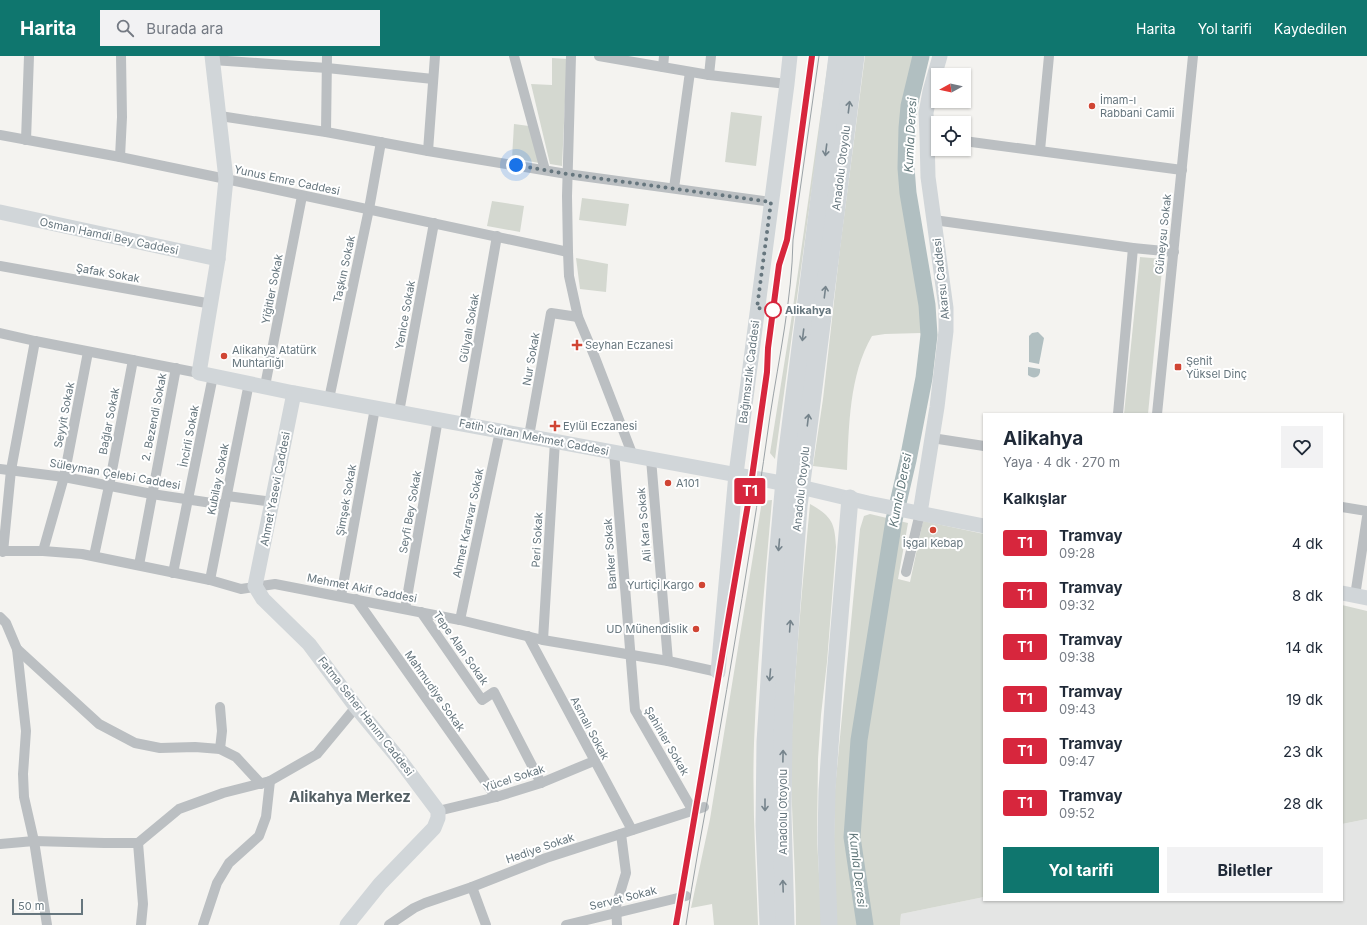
<!DOCTYPE html>
<html lang="tr">
<head>
<meta charset="utf-8">
<style>
	:root { --surface:#fff; --page:#f2f2f3; --text:#1f2937; --muted:#747a83; --accent:#0f766e }
	body { margin:0; font-family:Inter,sans-serif; background:var(--page); color:var(--text); height:100vh; display:flex; flex-direction:column; font-size:15px; white-space:nowrap }
	* { box-sizing:border-box; margin:0 }
	p { font-size:13px; color:var(--muted) }
	.icon { flex:none; width:22px; height:22px; fill:none; stroke:currentColor; stroke-width:2; stroke-linecap:round; stroke-linejoin:round }
	.map { position:relative; flex:1; overflow:hidden }
	.panel { position:absolute; left:983px; top:357px; width:360px; height:488px; display:flex; flex-direction:column; background:var(--surface); border-radius:0px; box-shadow:0 1px 3px #0004 }
	.panel>* { flex:none }
	.badge { padding:0 8px; border-radius:3px; font-size:14px; line-height:26px }
	.needle { width:26px; rotate:262deg }
	.tools { position:absolute; left:931px; top:12px; display:grid; gap:8px }
	.tools a { display:grid; place-items:center; width:40px; height:40px; border-radius:0px; background:var(--surface); box-shadow:0 1px 3px #0004; font-size:20px }
	.scale { position:absolute; left:12px; bottom:10px; width:71px; box-sizing:border-box; padding-left:4px; border:2px solid #66767e; border-top:0; font-size:11px; line-height:14px; white-space:nowrap; color:#66767e; -webkit-text-stroke:3px #fff; paint-order:stroke }
	.you { position:absolute; width:20px; height:20px; margin:-10px; border:3px solid #fff; border-radius:50%; background:#1a73e8; box-shadow:0 0 0 6px #1a73e833 }
	.map>.badge { position:absolute; translate:-50% -50%; box-shadow:0 0 0 2px #fff }
	h2 { padding:0 20px; font-size:15px; line-height:36px }
	.round { display:grid; place-items:center; flex:none; width:42px; height:42px; border-radius:0px; background:var(--page) }
	.summary { display:flex; align-items:center; justify-content:space-between; height:68px; padding:0 20px }
	h1 { font-size:19px; font-weight:700; line-height:30px }
	.action { display:flex; gap:8px; margin-top:auto; padding:8px 20px }
	.action a { flex:1; height:46px; border-radius:0px; background:var(--accent); color:#fff; font-size:16px; font-weight:700; line-height:46px; text-align:center }
	.action a+a { background:var(--page); color:var(--text) }
	ul { padding:0; list-style:none }
	li { display:flex; align-items:center; gap:12px; height:52px; padding:0 20px }
	li div { flex:1 }
	li b { display:block; font-size:15px }
	li em { font-style:normal }
	li .badge { min-width:44px; font-weight:700; text-align:center }
	header { display:flex; align-items:center; gap:24px; box-sizing:border-box; height:56px; padding:0 20px; background:var(--accent); color:#fff }
	header strong { font-size:19px }
	nav { display:flex; gap:22px; margin-inline-start:auto; font-size:14px }
	.search { width:280px; height:36px; background:var(--page); display:flex; align-items:center; gap:10px; box-sizing:border-box; padding:0 14px; border-radius:0px; color:var(--muted); font-size:15px }
	.map>svg:first-child { display:block }
	.built { fill:#e4e5e4 }
	.green { fill:#d4d8d0 }
	.water { fill:#b1bfc1 }
	.lines { fill:none; stroke-linecap:round; stroke-linejoin:round }
	.river { stroke:#b1bfc1; stroke-width:17 }
	.street { stroke:#bbbfc2; stroke-width:10 }
	.secondary { stroke:#d1d6d9; stroke-width:15 }
	.primary { stroke:#d1d6d9; stroke-width:17 }
	.highway { stroke:#d1d6d9; stroke-width:19 }
	.tram { stroke:#9ba2a6; stroke-width:1 }
	.oneway { stroke:#76848c }
	.line-casing { stroke:#fff; stroke-width:9 }
	.line { stroke:#d7263d; stroke-width:6 }
	.walk { stroke:#66767e; stroke-width:4; stroke-dasharray:0 7.2 }
	.poi-dot { fill:#d04534; stroke:#fff; stroke-width:1.5 }
	.stop-dot { fill:#fff; stroke:#d7263d; stroke-width:2 }
	.labels { text-anchor:middle; dominant-baseline:central; stroke-width:4; stroke-linejoin:round; paint-order:stroke }
	.poi-label { font-size:11px; fill:#66767e; stroke:#fff; text-anchor:start }
	.street-label { font-size:11px; fill:#66767e; stroke:#fff }
	.stop-label { font-size:11px; font-weight:bold; fill:#66767e; stroke:#fff; text-anchor:start }
	.water-label { font-size:12px; font-style:italic; fill:#62787b; stroke:#fff }
	.district-label { font-size:15px; font-weight:bold; fill:#535f64; stroke:#fff }
</style>
</head>
<body>
<header>
<strong>Harita</strong>
<div class="search"><svg class="icon" aria-label="search" viewBox="0 0 24 24"><circle cx="10" cy="10" r="6"/><path d="M15 15l6 6"/></svg>Burada ara</div>
<nav><a>Harita</a><a>Yol tarifi</a><a>Kaydedilen</a></nav>
</header>
<div class="map">
<svg width="1367" height="869" viewBox="0 0 1367 869">
	<rect width="100%" height="100%" fill="#f4f3f0"/>
	<polygon class="built" points="1367,763 1367,869 900,869 901,858 984,841 984,844 1342,844 1342,768"/>
	<g class="green">
		<polygon points="829,0 830,0 775,403 770,397 791,265"/>
		<path d="M865,0h51l-11,42 -5,30 1,54 21,129 -1,22 -36,1 -13,2c-23,39 -23,91 -25,134l-34,-4 10,-67 17,-151z"/>
		<polygon points="552,2 567,3 562,110 550,108 531,28 552,29"/>
		<polygon points="731,56 762,60 756,110 725,106"/>
		<polygon points="514,68 529,70 539,107 512,102"/>
		<polygon points="582,142 629,148 626,170 579,164"/>
		<polygon points="492,145 524,150 520,176 487,170"/>
		<polygon points="1140,201 1163,203 1148,358 1124,358"/>
		<polygon points="576,202 608,208 606,236 580,233"/>
		<path d="M772,444c-7,81 -15,162 -18,243 -2,61 2,121 4,182h-44l-2,-21 -21,4 19,-89 52,-318z"/>
		<path d="M810,448c21,12 25,18 26,43l-9,115 -6,53 -3,44 -1,80 5,86h-26c0,-65 -7,-129 -4,-194 4,-76 11,-152 18,-227z"/>
		<polygon points="870,458 908,467 898,523 910,526 923,465 984,478 984,841 901,858 900,869 836,869 834,784 835,733 860,473 864,460"/>
		<polygon points="1342,549 1367,555 1367,763 1342,768"/>
	</g>
	<g class="water">
		<polygon points="1038,276 1044,282 1039,308 1029,306 1029,280 1032,277"/>
		<path d="M1028,311l12,2c1,8 -6,11 -12,6z"/>
	</g>
	<g class="lines">
		<polyline class="river" points="865,869 852,781 859,684 894,464 908,404 924,322 929,279 927,249 908,137 906,112 907,72 909,50 921,0"/>
		<g class="street">
			<polyline points="514,0 545,114"/>
			<polyline points="571,0 567,140 568,196 569,220 578,261 594,299 633,400"/>
			<polyline points="599,0 709,19 787,28"/>
			<polyline points="213,4 327,12 433,23"/>
			<polyline points="663,11 664,0"/>
			<polyline points="709,19 711,0"/>
			<polyline points="220,60 326,76 428,95 567,118 771,146"/>
			<polyline points="326,76 327,0"/>
			<polyline points="0,79 120,101 226,123 568,196"/>
			<polyline points="927,80 938,82"/>
			<polyline points="26,84 29,0"/>
			<polyline points="964,85 1182,114"/>
			<polyline points="1040,94 1049,0"/>
			<polyline points="428,95 435,0"/>
			<polyline points="120,101 122,61 121,0"/>
			<polyline points="674,132 690,16"/>
			<polyline points="934,164 1133,192 1174,196"/>
			<polyline points="0,210 212,248"/>
			<polyline points="0,277 35,285 199,317"/>
			<polyline points="265,330 302,140"/>
			<polyline points="329,343 369,153 381,86"/>
			<polyline points="399,356 434,167"/>
			<polyline points="1118,358 1133,192"/>
			<polyline points="1157,358 1193,0"/>
			<polyline points="464,368 497,180"/>
			<polyline points="529,380 551,257 578,261"/>
			<polyline points="932,382 984,390"/>
			<polyline points="614,396 635,654 693,755"/>
			<polyline points="651,403 668,605"/>
			<polyline points="0,413 64,421 152,438 225,449"/>
			<polyline points="227,440 273,446"/>
			<polyline points="1342,451 1367,455"/>
			<polyline points="0,495 43,495 82,498 210,524 241,533 275,528 460,564 543,584 668,605 718,616"/>
			<polyline points="43,495 64,421 88,296"/>
			<polyline points="3,496 11,414 35,285"/>
			<polyline points="94,500 109,430 133,304"/>
			<polyline points="139,509 176,312"/>
			<polyline points="906,516 920,457"/>
			<polyline points="173,517 213,320"/>
			<polyline points="210,524 249,327"/>
			<polyline points="341,540 375,352"/>
			<polyline points="1355,540 1367,461"/>
			<polyline points="356,543 496,741"/>
			<polyline points="405,553 438,363"/>
			<polyline points="421,556 482,644 494,636 541,727"/>
			<polyline points="0,561 6,567 17,593 26,675 23,718 24,741 34,785 47,869"/>
			<polyline points="460,564 500,375"/>
			<polyline points="528,580 632,774"/>
			<polyline points="543,584 555,385"/>
			<polyline points="17,593 99,668 135,687 160,692 195,691 220,693 236,701 261,728"/>
			<polyline points="220,693 222,675 220,651"/>
			<polyline points="438,755 496,741 541,727 594,705"/>
			<polyline points="138,787 143,848 141,869"/>
			<polyline points="0,788 34,785 104,787 138,787 179,753 223,737 270,725 317,698 356,651"/>
			<polyline points="472,831 486,869"/>
			<polyline points="203,869 217,827 229,807 259,780 266,761 270,725"/>
			<polyline points="389,869 414,852 425,847 472,831 546,802 704,751"/>
			<polyline points="566,869 686,840"/>
			<polyline points="617,869 616,850 626,817 621,778"/>
		</g>
		<g class="secondary">
			<polyline points="212,0 226,123 218,203 199,317 294,337 792,429 868,447 984,470"/>
			<polyline points="0,156 218,203"/>
			<polyline points="294,337 255,530 263,543 309,588 356,651 399,703 438,755 438,762 434,772 380,828 347,869"/>
			<polyline points="920,457 937,351 946,275 946,252 928,121 927,80 926,57 930,35 940,0"/>
			<polyline points="1342,537 1367,542"/>
			<polyline points="718,616 736,418 787,28 790,0"/>
		</g>
		<polyline class="primary" points="829,869 826,782 827,734 835,620 850,442"/>
		<g class="highway">
			<polyline points="769,869 765,769 766,686 777,514 787,402 838,0"/>
			<polyline points="785,869 782,757 783,677 785,632 798,450 855,0"/>
		</g>
		<g class="tram">
			<polyline points="676,869 749,442 767,315 768,292 779,209 787,184 812,0"/>
			<path d="M686,869c7,-48 16,-96 25,-144 21,-122 42,-243 59,-365 9,-59 22,-117 23,-176l26,-184"/>
		</g>
	</g>
	<defs><path id="oneway-shaft" d="M-6 0H5M1.5-3L5.5 0L1.5 3" fill="none" stroke-width="1.6" stroke-linecap="round" stroke-linejoin="round"/></defs>
	<g class="oneway">
		<use href="#oneway-shaft" transform="translate(849 51) rotate(-83)"/>
		<use href="#oneway-shaft" transform="translate(826 94) rotate(97)"/>
		<use href="#oneway-shaft" transform="translate(825 236) rotate(-83)"/>
		<use href="#oneway-shaft" transform="translate(803 279) rotate(97)"/>
		<use href="#oneway-shaft" transform="translate(808 364) rotate(-83)"/>
		<use href="#oneway-shaft" transform="translate(779 489) rotate(95)"/>
		<use href="#oneway-shaft" transform="translate(790 570) rotate(-86)"/>
		<use href="#oneway-shaft" transform="translate(770 619) rotate(95)"/>
		<use href="#oneway-shaft" transform="translate(783 700) rotate(-89)"/>
		<use href="#oneway-shaft" transform="translate(765 749) rotate(90)"/>
		<use href="#oneway-shaft" transform="translate(783 830) rotate(-92)"/>
	</g>
	<g class="lines">
		<g class="line-casing">
			<polyline id="line" points="676,869 749,442 767,316 768,292 779,209 787,184 812,0"/>
		</g>
		<use href="#line" class="line"/>
		<polyline class="walk" points="516,109 567,118 771,146 757,252 773,254"/>
	</g>
	<g class="poi-dot">
		<circle cx="1092" cy="50" r="4"/>
		<path d="M575 283h4v4h4v4h-4v4h-4v-4h-4v-4h4z"/>
		<circle cx="224" cy="300" r="4"/>
		<rect x="1174" y="307" width="8" height="8" rx="2"/>
		<path d="M553 364h4v4h4v4h-4v4h-4v-4h-4v-4h4z"/>
		<circle cx="668" cy="427" r="4"/>
		<circle cx="933" cy="474" r="4"/>
		<circle cx="702" cy="529" r="4"/>
		<circle cx="696" cy="573" r="4"/>
	</g>
	<circle class="stop-dot" cx="773" cy="254" r="8"/>
	<g class="labels">
		<g class="poi-label">
			<text x="1100" y="44">İmam-ı<tspan x="1100" dy="13">Rabbani Camii</tspan></text>
			<text x="585" y="289">Seyhan Eczanesi</text>
			<text x="232" y="294">Alikahya Atatürk<tspan x="232" dy="13">Muhtarlığı</tspan></text>
			<text x="1186" y="305">Şehit<tspan x="1186" dy="13">Yüksel Dinç</tspan></text>
			<text x="563" y="370">Eylül Eczanesi</text>
			<text x="676" y="427">A101</text>
			<text x="933" y="487" text-anchor="middle">İşgal Kebap</text>
			<text x="694" y="529" text-anchor="end">Yurtiçi Kargo</text>
			<text x="688" y="573" text-anchor="end">UD Mühendislik</text>
		</g>
		<g class="street-label">
			<text transform="translate(841 112) rotate(-83)">Anadolu Otoyolu</text>
			<text transform="translate(287 124) rotate(12)">Yunus Emre Caddesi</text>
			<text transform="translate(1163 178) rotate(-84)">Güneysu Sokak</text>
			<text transform="translate(109 180) rotate(12)">Osman Hamdi Bey Caddesi</text>
			<text transform="translate(344 213) rotate(-78)">Taşkın Sokak</text>
			<text transform="translate(108 217) rotate(10)">Şafak Sokak</text>
			<text transform="translate(941 223) rotate(-96)">Akarsu Caddesi</text>
			<text transform="translate(272 233) rotate(-79)">Yiğitler Sokak</text>
			<text transform="translate(405 259) rotate(-80)">Yenice Sokak</text>
			<text transform="translate(469 272) rotate(-80)">Gülyalı Sokak</text>
			<text transform="translate(531 303) rotate(-80)">Nur Sokak</text>
			<text transform="translate(749 316) rotate(-83)">Bağımsızlık Caddesi</text>
			<text transform="translate(64 359) rotate(-79)">Seyyit Sokak</text>
			<text transform="translate(154 361) rotate(-79)">2. Bezendi Sokak</text>
			<text transform="translate(109 365) rotate(-79)">Bağlar Sokak</text>
			<text transform="translate(189 380) rotate(-79)">İncirli Sokak</text>
			<text transform="translate(534 381) rotate(11)">Fatih Sultan Mehmet Caddesi</text>
			<text transform="translate(115 418) rotate(10)">Süleyman Çelebi Caddesi</text>
			<text transform="translate(218 423) rotate(-79)">Kubilay Sokak</text>
			<text transform="translate(275 433) rotate(-79)">Ahmet Yasevi Caddesi</text>
			<text transform="translate(801 433) rotate(-84)">Anadolu Otoyolu</text>
			<text transform="translate(346 444) rotate(-80)">Şimşek Sokak</text>
			<text transform="translate(410 456) rotate(-80)">Seyfi Bey Sokak</text>
			<text transform="translate(468 467) rotate(-78)">Ahmet Karavar Sokak</text>
			<text transform="translate(644 469) rotate(-95)">Ali Kara Sokak</text>
			<text transform="translate(537 484) rotate(-87)">Peri Sokak</text>
			<text transform="translate(610 498) rotate(-94)">Banker Sokak</text>
			<text transform="translate(362 532) rotate(11)">Mehmet Akif Caddesi</text>
			<text transform="translate(461 592) rotate(55)">Tepe Alan Sokak</text>
			<text transform="translate(435 635) rotate(55)">Mahmudiye Sokak</text>
			<text transform="translate(366 660) rotate(52)">Fatma Seher Hanım Caddesi</text>
			<text transform="translate(590 672) rotate(62)">Asmalı Sokak</text>
			<text transform="translate(667 685) rotate(60)">Şahinler Sokak</text>
			<text transform="translate(514 722) rotate(-18)">Yücel Sokak</text>
			<text transform="translate(783 756) rotate(-90)">Anadolu Otoyolu</text>
			<text transform="translate(540 792) rotate(-19)">Hediye Sokak</text>
			<text transform="translate(623 842) rotate(-14)">Servet Sokak</text>
		</g>
		<g class="stop-label">
			<text x="785" y="254">Alikahya</text>
		</g>
		<g class="water-label">
			<text transform="translate(910 79) rotate(-87)">Kumla Deresi</text>
			<text transform="translate(900 434) rotate(-79)">Kumla Deresi</text>
			<text transform="translate(858 814) rotate(83)">Kumla Deresi</text>
		</g>
		<g class="district-label">
			<text x="350" y="740">Alikahya Merkez</text>
		</g>
	</g>
</svg>
<div class="tools">
<a><svg class="needle" viewBox="-14 -14 28 28"><path d="M0-13l5 13h-10z" fill="#e53935"/><path d="M0 13l5-13h-10z" fill="#747a83"/></svg></a>
<a><svg class="icon" aria-label="locate" viewBox="0 0 24 24"><circle cx="12" cy="12" r="6"/><path d="M12 2v4M12 18v4M2 12h4M18 12h4"/></svg></a>
</div>
<div class="scale">50 m</div>
<div class="you" style="left:516px;top:109px"></div>
<b class="badge" style="left:750px;top:435px;background:#d7263d;color:#fff">T1</b>
<section class="panel">
<div class="summary"><div><h1>Alikahya</h1><p>Yaya · 4 dk · 270 m</p></div><a class="round"><svg class="icon" aria-label="heart" viewBox="0 0 24 24"><path d="M12 20l-8-8c-3-5 5-10 8-4 3-6 11-1 8 4z"/></svg></a></div>
<h2>Kalkışlar</h2>
<ul>
<li><span class="badge" style="background:#d7263d;color:#fff">T1</span><div><b>Tramvay</b><p>09:28</p></div><em>4 dk</em></li>
<li><span class="badge" style="background:#d7263d;color:#fff">T1</span><div><b>Tramvay</b><p>09:32</p></div><em>8 dk</em></li>
<li><span class="badge" style="background:#d7263d;color:#fff">T1</span><div><b>Tramvay</b><p>09:38</p></div><em>14 dk</em></li>
<li><span class="badge" style="background:#d7263d;color:#fff">T1</span><div><b>Tramvay</b><p>09:43</p></div><em>19 dk</em></li>
<li><span class="badge" style="background:#d7263d;color:#fff">T1</span><div><b>Tramvay</b><p>09:47</p></div><em>23 dk</em></li>
<li><span class="badge" style="background:#d7263d;color:#fff">T1</span><div><b>Tramvay</b><p>09:52</p></div><em>28 dk</em></li>
</ul>
<div class="action"><a>Yol tarifi</a><a>Biletler</a></div>
</section>
</div>
</body>
</html>
